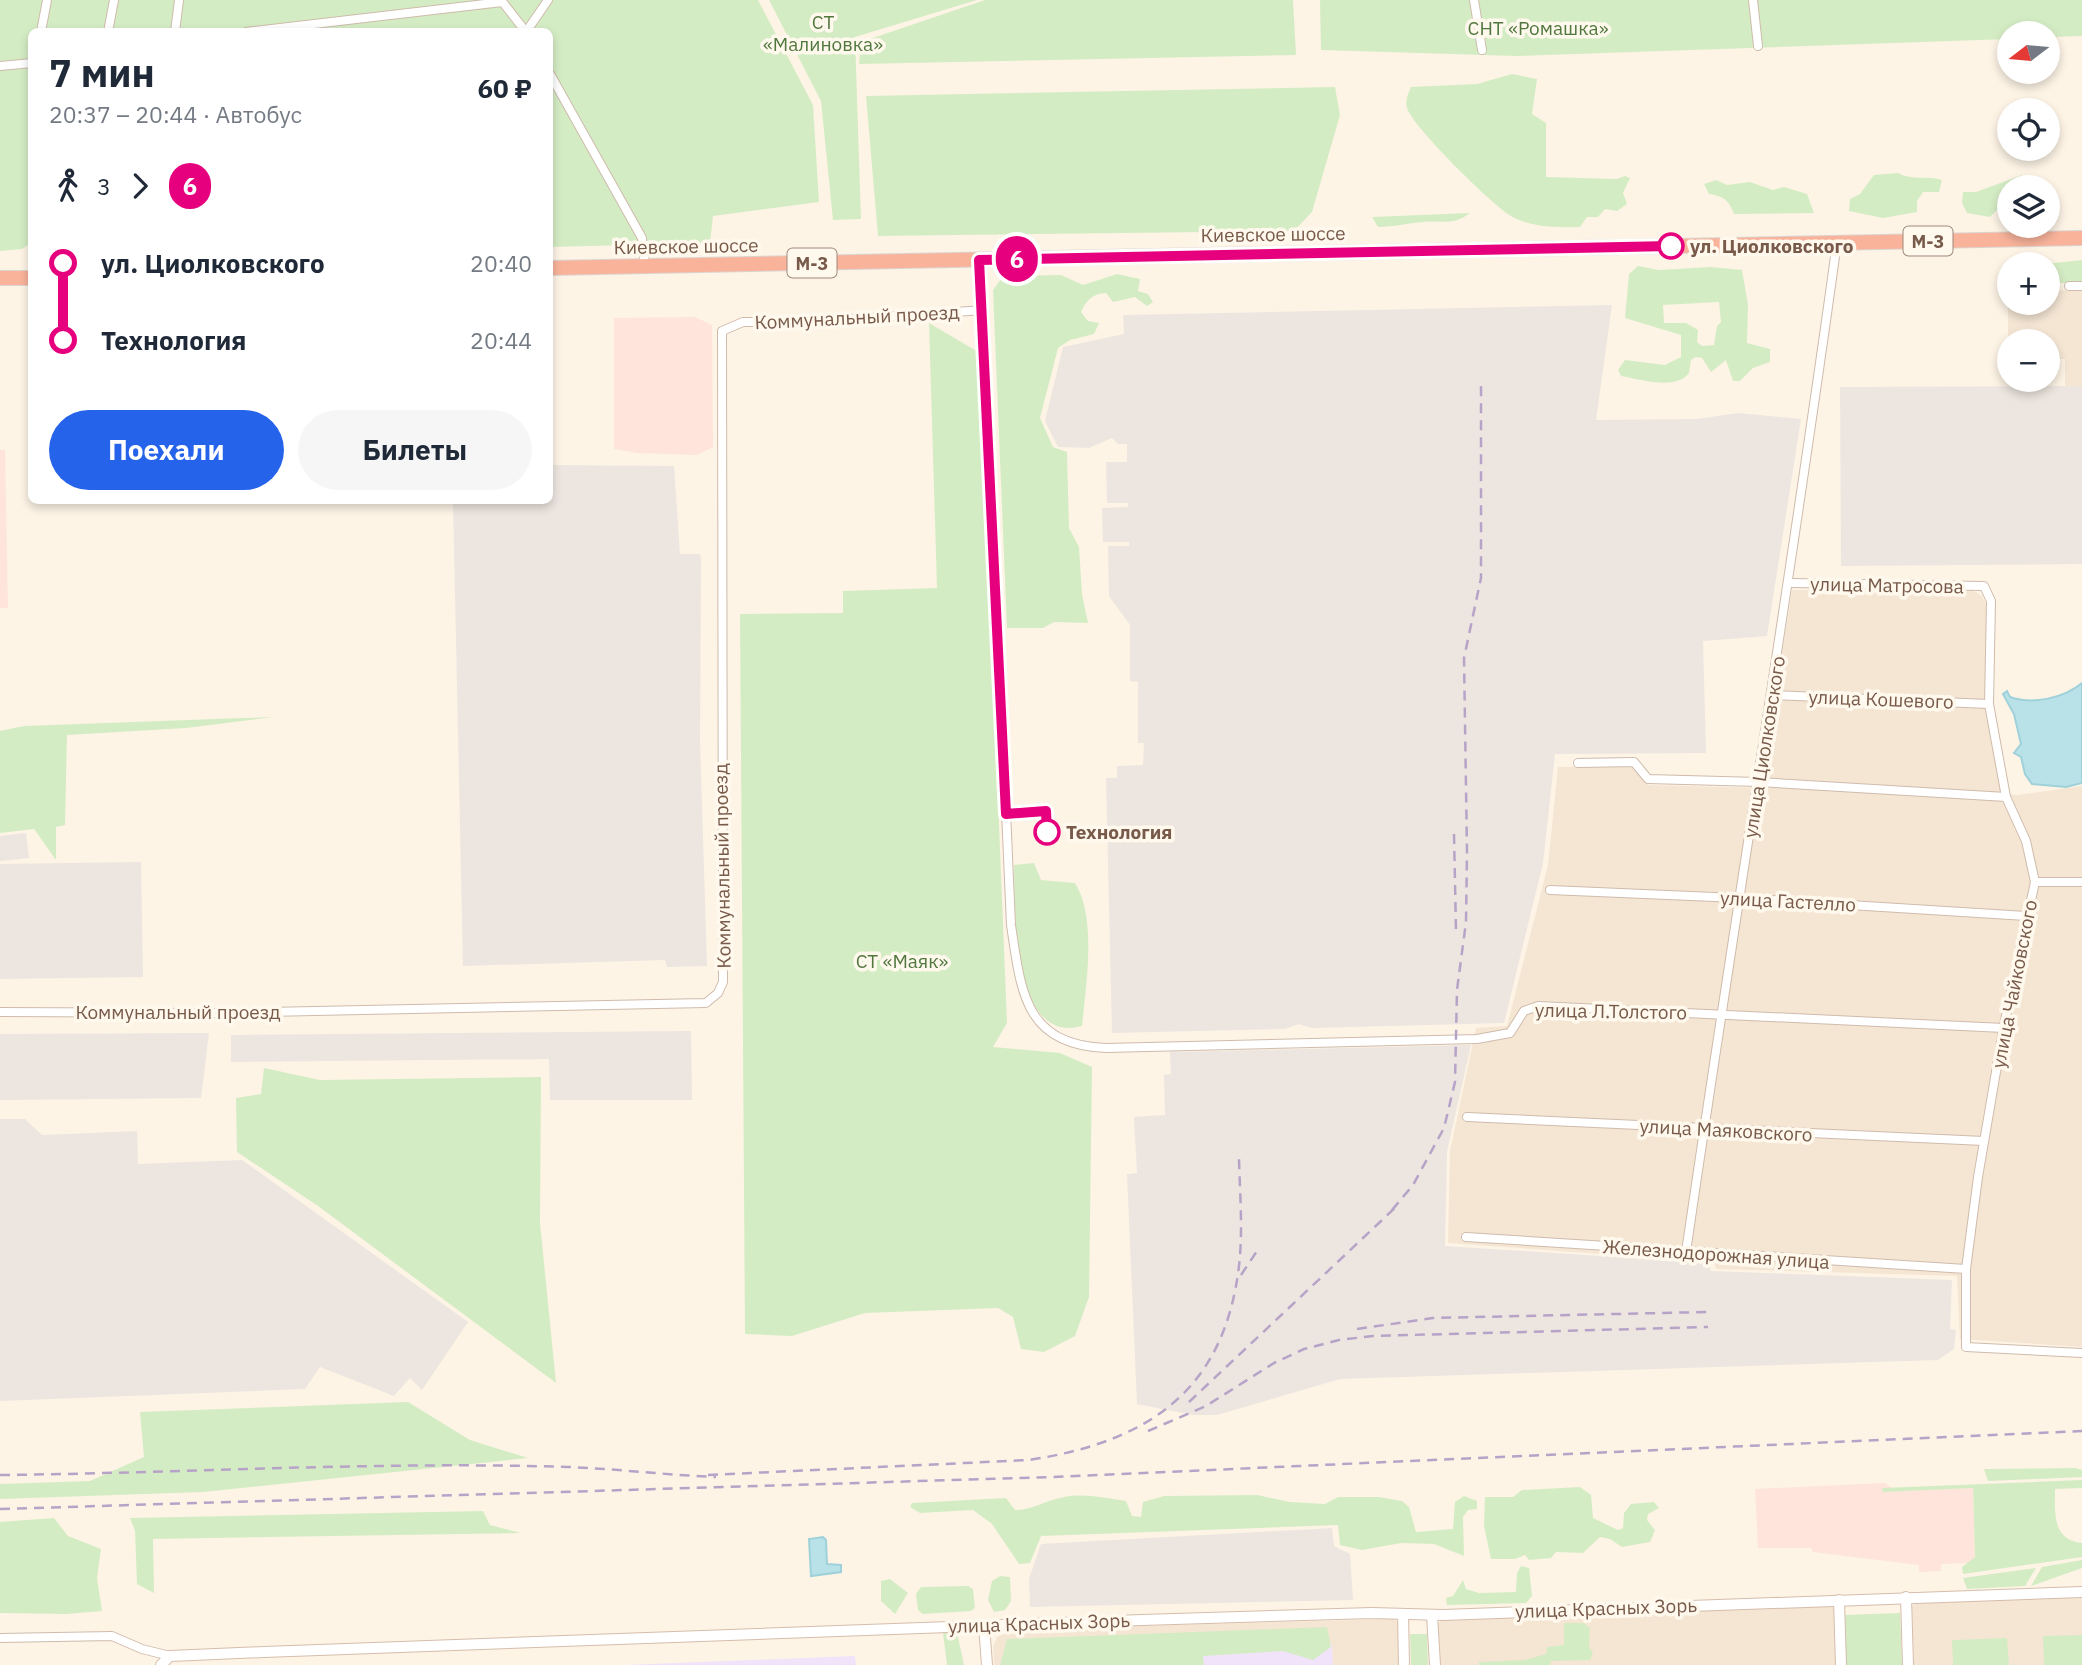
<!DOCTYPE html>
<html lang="ru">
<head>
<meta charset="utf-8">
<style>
	:root { --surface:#fff; --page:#f6f6f7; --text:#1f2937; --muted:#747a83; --accent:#2563eb }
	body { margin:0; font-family:"IBM Plex Sans",sans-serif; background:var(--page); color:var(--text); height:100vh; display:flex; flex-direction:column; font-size:26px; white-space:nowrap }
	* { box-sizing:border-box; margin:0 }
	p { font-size:23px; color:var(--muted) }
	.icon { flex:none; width:38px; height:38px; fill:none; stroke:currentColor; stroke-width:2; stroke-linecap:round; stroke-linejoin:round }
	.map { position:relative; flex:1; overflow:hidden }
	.panel { position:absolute; left:28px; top:28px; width:525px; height:476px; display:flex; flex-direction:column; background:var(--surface); border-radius:10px; box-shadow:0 4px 10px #0003 }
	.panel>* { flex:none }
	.badge { padding:0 14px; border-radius:23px; font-size:24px; line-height:46px }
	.needle { width:46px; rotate:254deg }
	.buttons { position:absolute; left:1997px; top:21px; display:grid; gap:14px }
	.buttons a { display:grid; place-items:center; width:63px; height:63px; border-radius:50%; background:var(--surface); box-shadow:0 4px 10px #0003; font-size:35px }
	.map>.badge { position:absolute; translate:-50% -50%; box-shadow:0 0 0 4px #fff }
	.legs { display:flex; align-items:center; gap:10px; height:77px; padding:0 21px; font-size:23px }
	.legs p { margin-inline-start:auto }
	.overview { display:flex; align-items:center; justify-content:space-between; height:119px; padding:0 21px }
	h1 { font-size:38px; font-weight:800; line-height:52px }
	.primary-button { display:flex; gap:14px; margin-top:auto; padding:14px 21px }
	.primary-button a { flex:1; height:80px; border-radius:42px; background:var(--accent); color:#fff; font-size:28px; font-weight:800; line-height:80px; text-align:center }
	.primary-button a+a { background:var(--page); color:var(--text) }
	ul { padding:0 21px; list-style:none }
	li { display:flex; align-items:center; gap:24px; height:77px; font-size:26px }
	li i { display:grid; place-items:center; width:10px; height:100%; margin:0 9px; background:currentColor }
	li i::after { content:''; width:18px; height:18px; margin:-9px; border:5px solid; border-radius:50%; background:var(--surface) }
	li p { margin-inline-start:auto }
	li:first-child i { background:linear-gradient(#0000 50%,currentColor 0) }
	li:last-child i { background:linear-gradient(currentColor 50%,#0000 0) }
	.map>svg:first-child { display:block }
	.residential { fill:#f5e6d4 }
	.commercial { fill:#fee4da }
	.industrial { fill:#ede6e0 }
	.education { fill:#f1e3fa }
	.green { fill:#d4ecc4; fill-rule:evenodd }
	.water { fill:#b9e1e8; stroke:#9fd1da; stroke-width:2 }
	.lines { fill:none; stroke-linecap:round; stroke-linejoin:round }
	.street-casing { stroke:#cfbbac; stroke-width:10 }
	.secondary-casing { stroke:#d5bdac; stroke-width:12 }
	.highway-casing { stroke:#dcd4d0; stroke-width:16 }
	.street { stroke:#fff; stroke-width:8 }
	.secondary { stroke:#fff; stroke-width:10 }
	.highway { stroke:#f9b39b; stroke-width:14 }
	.rail { stroke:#b7a3c8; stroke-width:2.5; stroke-dasharray:10 7; stroke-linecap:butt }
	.line-1-casing { stroke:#fff; stroke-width:16 }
	.line-1 { stroke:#e6007e; stroke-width:10 }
	.stop-1-dot { fill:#fff; stroke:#e6007e; stroke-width:3.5 }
	.labels { text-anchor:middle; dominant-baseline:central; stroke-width:7; stroke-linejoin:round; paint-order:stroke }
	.shield { fill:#fff8ed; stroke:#a0897b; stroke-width:2 }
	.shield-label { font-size:18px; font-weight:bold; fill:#785a4a }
	.park-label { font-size:19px; fill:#50783e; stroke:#fff8ed }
	.street-label { font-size:19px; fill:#785a4a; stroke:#fff8ed }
	.stop-label { font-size:19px; font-weight:bold; fill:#785a4a; stroke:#fff8ed; text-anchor:start }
</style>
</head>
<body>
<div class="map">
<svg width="2082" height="1665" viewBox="0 0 2082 1665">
	<rect width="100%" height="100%" fill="#fdf4e6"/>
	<g class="residential">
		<polygon points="2008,289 2009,303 2048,303 2048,290 2082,291 2082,386 2065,386 2065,359 2048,359 2048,341 2009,341 2008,359"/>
		<polygon points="1792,590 1974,591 1982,596 1986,604 1986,705 2002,794 2018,795 2082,786 2082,1347 1960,1339 1957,1276 1716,1269 1714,1262 1448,1243 1450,1151 1476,1028 1507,1026 1548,865 1558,767 1631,766 1648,785 1761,788"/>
		<polygon points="2082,1596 2082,1665 1910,1665 1909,1610 1916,1603"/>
		<polygon points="1833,1605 1836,1609 1839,1665 1439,1665 1437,1624 1443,1619"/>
		<polygon points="1393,1619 1398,1622 1403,1665 994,1665 993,1647 997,1637 1014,1629"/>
	</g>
	<g class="commercial">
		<polygon points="695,317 712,325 713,447 697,455 637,453 614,449 614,318"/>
		<polygon points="0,450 5,450 8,608 0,608"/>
		<polygon points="1884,1483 1898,1491 1973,1488 1975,1558 1967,1563 1941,1564 1941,1571 1919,1572 1919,1565 1813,1552 1811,1548 1758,1548 1755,1489"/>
	</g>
	<g class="industrial">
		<polygon points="1612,305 1596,420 1697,419 1738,413 1801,419 1767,636 1703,641 1706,753 1555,754 1543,863 1504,1023 1312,1028 1299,1024 1285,1029 1112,1033 1106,778 1117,778 1117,766 1143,765 1144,743 1138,743 1138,682 1130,681 1130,625 1109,596 1108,546 1129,546 1129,542 1103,542 1102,508 1128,507 1128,503 1107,503 1106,462 1127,462 1127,444 1118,444 1112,438 1089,448 1058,447 1045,421 1063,347 1124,334 1123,315"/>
		<polygon points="2082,386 2082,564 1841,566 1840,387"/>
		<polygon points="550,465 674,466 680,554 700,554 701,560 700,741 707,966 667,967 665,960 463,966 453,501 550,500"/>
		<polygon points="26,833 29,858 0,861 0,836"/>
		<polygon points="141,862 143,977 0,979 0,864"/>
		<polygon points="691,1031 692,1100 550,1100 549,1059 231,1062 231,1035"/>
		<polygon points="209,1033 201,1098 0,1100 0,1034"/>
		<polygon points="1471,1045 1447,1152 1445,1246 1709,1263 1711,1271 1952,1280 1950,1329 1956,1330 1954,1349 1938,1360 1340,1379 1217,1415 1193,1415 1137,1404 1127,1174 1137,1173 1134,1117 1165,1115 1164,1075 1171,1074 1170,1052"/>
		<polygon points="0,1119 25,1119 42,1135 137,1131 138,1164 242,1160 468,1322 422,1390 410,1378 394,1396 320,1367 305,1389 0,1401"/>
		<polygon points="1332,1528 1334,1546 1350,1554 1353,1600 1030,1607 1029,1579 1041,1544"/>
	</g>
	<g class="education">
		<polygon points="1332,1644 1333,1665 1201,1665 1197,1654"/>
		<polygon points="855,1656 856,1665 625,1665 829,1657"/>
	</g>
	<g class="green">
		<polygon points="0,0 758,0 813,105 819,202 713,216 710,243 550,247 550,32 32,32 31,243 22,249 0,251"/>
		<polygon points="769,0 977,0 855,37 861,219 833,220 821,101"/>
		<polygon points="985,0 1293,0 1296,55 859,64 861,42"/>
		<polygon points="1320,0 2082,0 2082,36 2048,37 2048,33 2009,33 2009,39 1517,56 1321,50"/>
		<path d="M1512,74l25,5 -5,35 14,9v54l71,2 8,-3 5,2 -7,15 4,11 -10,7 -12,-2 -7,8h-11l-7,10c-20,1 -51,0 -69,-11 -19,-11 -99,-90 -104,-108 -2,-8 1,-14 4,-21l66,-3z"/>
		<polygon points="1335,87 1340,115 1312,212 1294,231 878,236 866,96"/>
		<path d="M1898,173c15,8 29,2 44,7l-3,12h-16l-6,9v11l-34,6 -34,-7 1,-12 10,-5 14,-19z"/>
		<polygon points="2022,175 2034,187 2009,187 2009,208 1998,209 1990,217 1967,213 1962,203 1963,192 1976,192"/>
		<path d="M1716,180l11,5 23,-3 23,8 11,-3 23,7 7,19 -80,1c-5,-14 -11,-18 -25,-20l-5,-10z"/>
		<path d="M1470,213c-16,13 -29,7 -47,9 -15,1 -30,5 -45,5l-6,-10z"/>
		<polygon points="2082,260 2082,283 2048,283 2045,264"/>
		<path d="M1638,266l21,4 52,-3 31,3 6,35 -1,38 23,6v13l-17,6 -13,13h-7l-7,-21 -15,12 -9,-14 -6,-1 -5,3 -2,13c-13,18 -50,6 -68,3l-3,-6 7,-10 40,5 16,-8v-22l-56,-17 4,-44zM1719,302l2,20 -4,4 -3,19 -12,1 -5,-4 1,-12 -12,-7h-22l-1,-18z"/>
		<path d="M1117,274l23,5 -2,12 10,3 5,8 -6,4 -12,-9 -22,5 -7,-9c-13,1 -19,6 -25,19l7,9 11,2 -5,11 -24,6 -12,8 -18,70 13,29 14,5 2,76 10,19 3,47 6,29 -34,-1 -11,6h-36l-14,-338 8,-11 11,-3 49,-1 22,10z"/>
		<polygon points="929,323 980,353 1007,1023 993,1047 1060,1053 1092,1067 1089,1297 1075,1336 1044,1352 1021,1349 1013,1317 998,1308 865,1313 792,1336 745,1334 740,614 843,613 843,591 937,588"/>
		<polygon points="273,717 186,728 67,735 65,825 56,827 56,860 34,829 0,833 0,731 24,726"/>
		<path d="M1034,863l7,17 34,3c22,34 11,103 7,143 -71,20 -67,-120 -68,-161z"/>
		<polygon points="264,1068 320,1080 541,1077 540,1223 556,1383 318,1206 237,1152 236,1098 261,1094"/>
		<polygon points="408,1402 470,1440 528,1458 203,1492 0,1499 0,1484 90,1481 144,1457 140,1412"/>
		<polygon points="2076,1468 2082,1470 2082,1477 1988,1481 1984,1469"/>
		<path d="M2082,1480v8l-27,1c0,24 -3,51 27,54v14l-119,17 -1,-7 13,-10 -2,-69 -90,4 -1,-4z"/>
		<polygon points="1580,1487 1591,1495 1593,1518 1618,1530 1623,1528 1624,1513 1631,1504 1654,1502 1659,1508 1648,1514 1647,1520 1655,1530 1650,1542 1622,1547 1610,1539 1600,1537 1583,1553 1556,1552 1551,1558 1529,1560 1525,1555 1515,1559 1491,1559 1484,1526 1485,1497 1513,1497 1522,1490"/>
		<path d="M1257,1495l33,7 35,2 13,-7h41l23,4 7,6 7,25 37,-3 2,-27 9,-6 13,5v8l-9,1 -5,7 1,39 -30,-12 -33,-1 -39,7 -22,-5 -2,-20 -297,11 -11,27 -11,1 -27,-40 -19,-14 -53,3 -10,-6 2,-4 94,-5 9,12c18,0 31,-10 49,-13 20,-4 42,1 62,4l6,15 9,1 2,-15 21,-6z"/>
		<polygon points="483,1511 490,1525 521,1533 153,1539 154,1593 137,1584 135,1531 130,1518"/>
		<polygon points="54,1518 68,1536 101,1549 97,1578 102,1611 67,1614 0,1613 0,1522"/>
		<polygon points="2082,1560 2082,1568 2031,1586 2042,1567"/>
		<polygon points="1521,1566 1529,1568 1532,1596 1526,1603 1447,1605 1446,1598 1453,1596 1463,1580 1466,1589 1479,1593 1516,1592 1517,1573"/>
		<polygon points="2036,1568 2025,1586 1967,1589 1963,1578"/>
		<polygon points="1000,1576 1010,1577 1011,1601 1005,1610 994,1612 988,1600 992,1581"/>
		<polygon points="890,1579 908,1593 895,1614 881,1601 881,1581"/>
		<polygon points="968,1586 973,1589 975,1608 971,1611 923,1614 918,1610 916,1594 921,1587"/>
		<polygon points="1900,1613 1902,1665 1846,1665 1844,1615"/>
		<polygon points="1564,1623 1583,1623 1590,1628 1589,1647 1593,1653 1590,1660 1551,1661 1550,1665 1479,1665 1479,1662 1525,1660 1546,1654 1547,1647 1564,1645"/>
		<polygon points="1327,1627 1331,1647 1313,1660 1283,1651 1203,1656 1204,1665 1000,1665 1007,1639"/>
		<polygon points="943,1633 957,1633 964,1665 947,1665"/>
		<polygon points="1410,1634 1427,1634 1428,1665 1411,1665"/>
		<polygon points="2082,1635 2082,1665 2044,1665 2043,1636"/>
		<polygon points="2007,1638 2009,1665 1953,1665 1952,1640"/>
	</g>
	<g class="water">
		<path d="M2082,683v100l-16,4 -34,-3 -7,-10 -4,-17 -7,-4 7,-9 -7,-30 -11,-20 4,-3 3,6c23,8 54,1 72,-14z"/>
		<polygon points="823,1537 826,1540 827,1564 841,1565 841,1572 811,1576 809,1539"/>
	</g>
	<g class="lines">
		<g class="street-casing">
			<g id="street">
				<polyline points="501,0 526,32 548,0"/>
				<polyline points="1474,0 1482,50"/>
				<polyline points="1753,0 1758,46"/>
				<polyline points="41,32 47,0"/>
				<polyline points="108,32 114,0"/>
				<polyline points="175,32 179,0"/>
				<polyline points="246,32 502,2"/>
				<polyline points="0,66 32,63"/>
				<polyline points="550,74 642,238 645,266"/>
				<path d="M979,260l5,50 27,615c10,66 13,120 95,123l371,-9 33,-6 14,-22 14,-5 466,22"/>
				<polyline points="2069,286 2082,286"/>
				<polyline points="1790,583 1984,586 1991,601 1989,704 2006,797 2026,841 2035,882 2004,1025 1978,1177 1966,1269 1966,1347 2082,1353"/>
				<polyline points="1772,695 1989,704"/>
				<polyline points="1578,763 1634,762 1648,779 1759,782 2006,797"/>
				<polyline points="2035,882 2082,882"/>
				<polyline points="1550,890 1738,898 2026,916"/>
				<polyline points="0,1012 218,1013 706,1003 718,993 723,982 722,331 743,322 806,322 984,310"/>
				<polyline points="1467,1117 1984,1141"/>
				<polyline points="1466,1237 1966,1269"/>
				<path d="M1686,1252c49,-337 105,-673 151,-1010"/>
				<polyline points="0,1638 112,1636 142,1649 170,1656"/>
			</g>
		</g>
		<g class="secondary-casing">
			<g id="secondary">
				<polyline points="1906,1597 1908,1665"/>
				<polyline points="1839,1600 1841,1665"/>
				<polyline points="1403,1614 1404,1665"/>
				<polyline points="1432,1615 1435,1665"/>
				<polyline points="984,1625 987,1665"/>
				<polyline points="161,1665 170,1656 264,1652 1142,1620 1372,1613 1443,1615 2082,1592"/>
			</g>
		</g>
		<g class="highway-casing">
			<g id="highway">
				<polyline points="550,268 2082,238"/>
				<polyline points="0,278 32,278"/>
			</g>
		</g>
		<use href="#street" class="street"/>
		<use href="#secondary" class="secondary"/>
		<use href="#highway" class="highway"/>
		<g class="rail">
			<polyline points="1454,834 1456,931"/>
			<polyline points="1392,1210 1413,1185 1444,1128 1455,1082 1457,990 1466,922 1467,852 1464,658 1481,578 1481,380"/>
			<polyline points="1241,1275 1259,1248"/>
			<polyline points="1357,1329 1433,1318 1707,1312"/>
			<polyline points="1189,1402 1398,1205"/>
			<polyline points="1148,1431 1206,1406 1274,1363 1304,1349 1339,1340 1373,1336 1708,1327"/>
			<path d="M0,1475c189,-2 379,-14 568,-8 50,2 99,8 148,10"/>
			<path d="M708,1475l321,-15c118,-18 195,-68 210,-194 4,-35 1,-71 0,-107"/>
			<polyline points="0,1509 1053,1477 2082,1431"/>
		</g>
	</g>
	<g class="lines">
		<g class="line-1-casing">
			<polyline id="line-1" points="1047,832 1046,811 1006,814 979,260 1671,246"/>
		</g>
		<use href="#line-1" class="line-1"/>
	</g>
	<g class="stop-1-dot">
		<circle cx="1671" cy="246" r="12"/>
		<circle cx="1047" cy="832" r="12"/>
	</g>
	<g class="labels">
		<g class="shield">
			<rect x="1903.5" y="226.5" width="49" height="29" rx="5"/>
			<rect x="787.5" y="248.5" width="49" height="29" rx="5"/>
		</g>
		<g class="shield-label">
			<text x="1928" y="241">М-3</text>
			<text x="812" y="263">М-3</text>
		</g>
		<g class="park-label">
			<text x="823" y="22">СТ<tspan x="823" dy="22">«Малиновка»</tspan></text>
			<text x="1538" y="28">СНТ «Ромашка»</text>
			<text x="902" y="961">СТ «Маяк»</text>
		</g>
		<g class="street-label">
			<text transform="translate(1273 234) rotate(-1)">Киевское шоссе</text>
			<text transform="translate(686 246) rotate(-1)">Киевское шоссе</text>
			<text transform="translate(857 317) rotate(-3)">Коммунальный проезд</text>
			<text transform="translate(1887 585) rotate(1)">улица Матросова</text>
			<text transform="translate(1881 699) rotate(2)">улица Кошевого</text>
			<text transform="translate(1764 747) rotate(-81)">улица Циолковского</text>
			<text transform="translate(722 866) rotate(-91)">Коммунальный проезд</text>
			<text transform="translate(1788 901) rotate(3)">улица Гастелло</text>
			<text transform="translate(2014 984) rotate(-79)">улица Чайковского</text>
			<text transform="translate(1611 1011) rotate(1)">улица Л.Толстого</text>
			<text x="178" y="1012">Коммунальный проезд</text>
			<text transform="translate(1726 1130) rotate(3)">улица Маяковского</text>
			<text transform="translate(1716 1254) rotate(4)">Железнодорожная улица</text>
			<text transform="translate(1606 1608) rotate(-2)">улица Красных Зорь</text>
			<text transform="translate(1039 1623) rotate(-2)">улица Красных Зорь</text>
		</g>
		<g class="stop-label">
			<text x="1690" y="246">ул. Циолковского</text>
			<text x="1066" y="832">Технология</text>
		</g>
	</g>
</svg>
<div class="buttons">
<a><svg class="needle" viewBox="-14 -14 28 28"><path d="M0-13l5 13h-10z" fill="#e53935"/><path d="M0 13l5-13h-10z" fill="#747a83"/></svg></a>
<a><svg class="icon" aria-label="locate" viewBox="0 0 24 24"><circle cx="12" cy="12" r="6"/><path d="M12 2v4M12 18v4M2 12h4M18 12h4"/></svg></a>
<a><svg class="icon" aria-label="layers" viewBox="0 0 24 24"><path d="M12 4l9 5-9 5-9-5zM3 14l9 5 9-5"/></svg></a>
<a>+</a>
<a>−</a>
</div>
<b class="badge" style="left:1017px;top:259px;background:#e6007e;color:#fff">6</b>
<section class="panel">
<div class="overview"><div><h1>7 мин</h1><p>20:37 – 20:44 · Автобус</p></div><b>60 ₽</b></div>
<div class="legs"><svg class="icon" aria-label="walk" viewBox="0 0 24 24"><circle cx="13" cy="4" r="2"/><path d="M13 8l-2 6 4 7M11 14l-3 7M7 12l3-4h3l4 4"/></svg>3<svg class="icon" aria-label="forward" viewBox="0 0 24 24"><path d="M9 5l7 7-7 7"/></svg><b class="badge" style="background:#e6007e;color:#fff">6</b></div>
<ul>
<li><i style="color:#e6007e"></i><b>ул. Циолковского</b><p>20:40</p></li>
<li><i style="color:#e6007e"></i><b>Технология</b><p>20:44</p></li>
</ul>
<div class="primary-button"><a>Поехали</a><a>Билеты</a></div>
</section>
</div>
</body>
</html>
